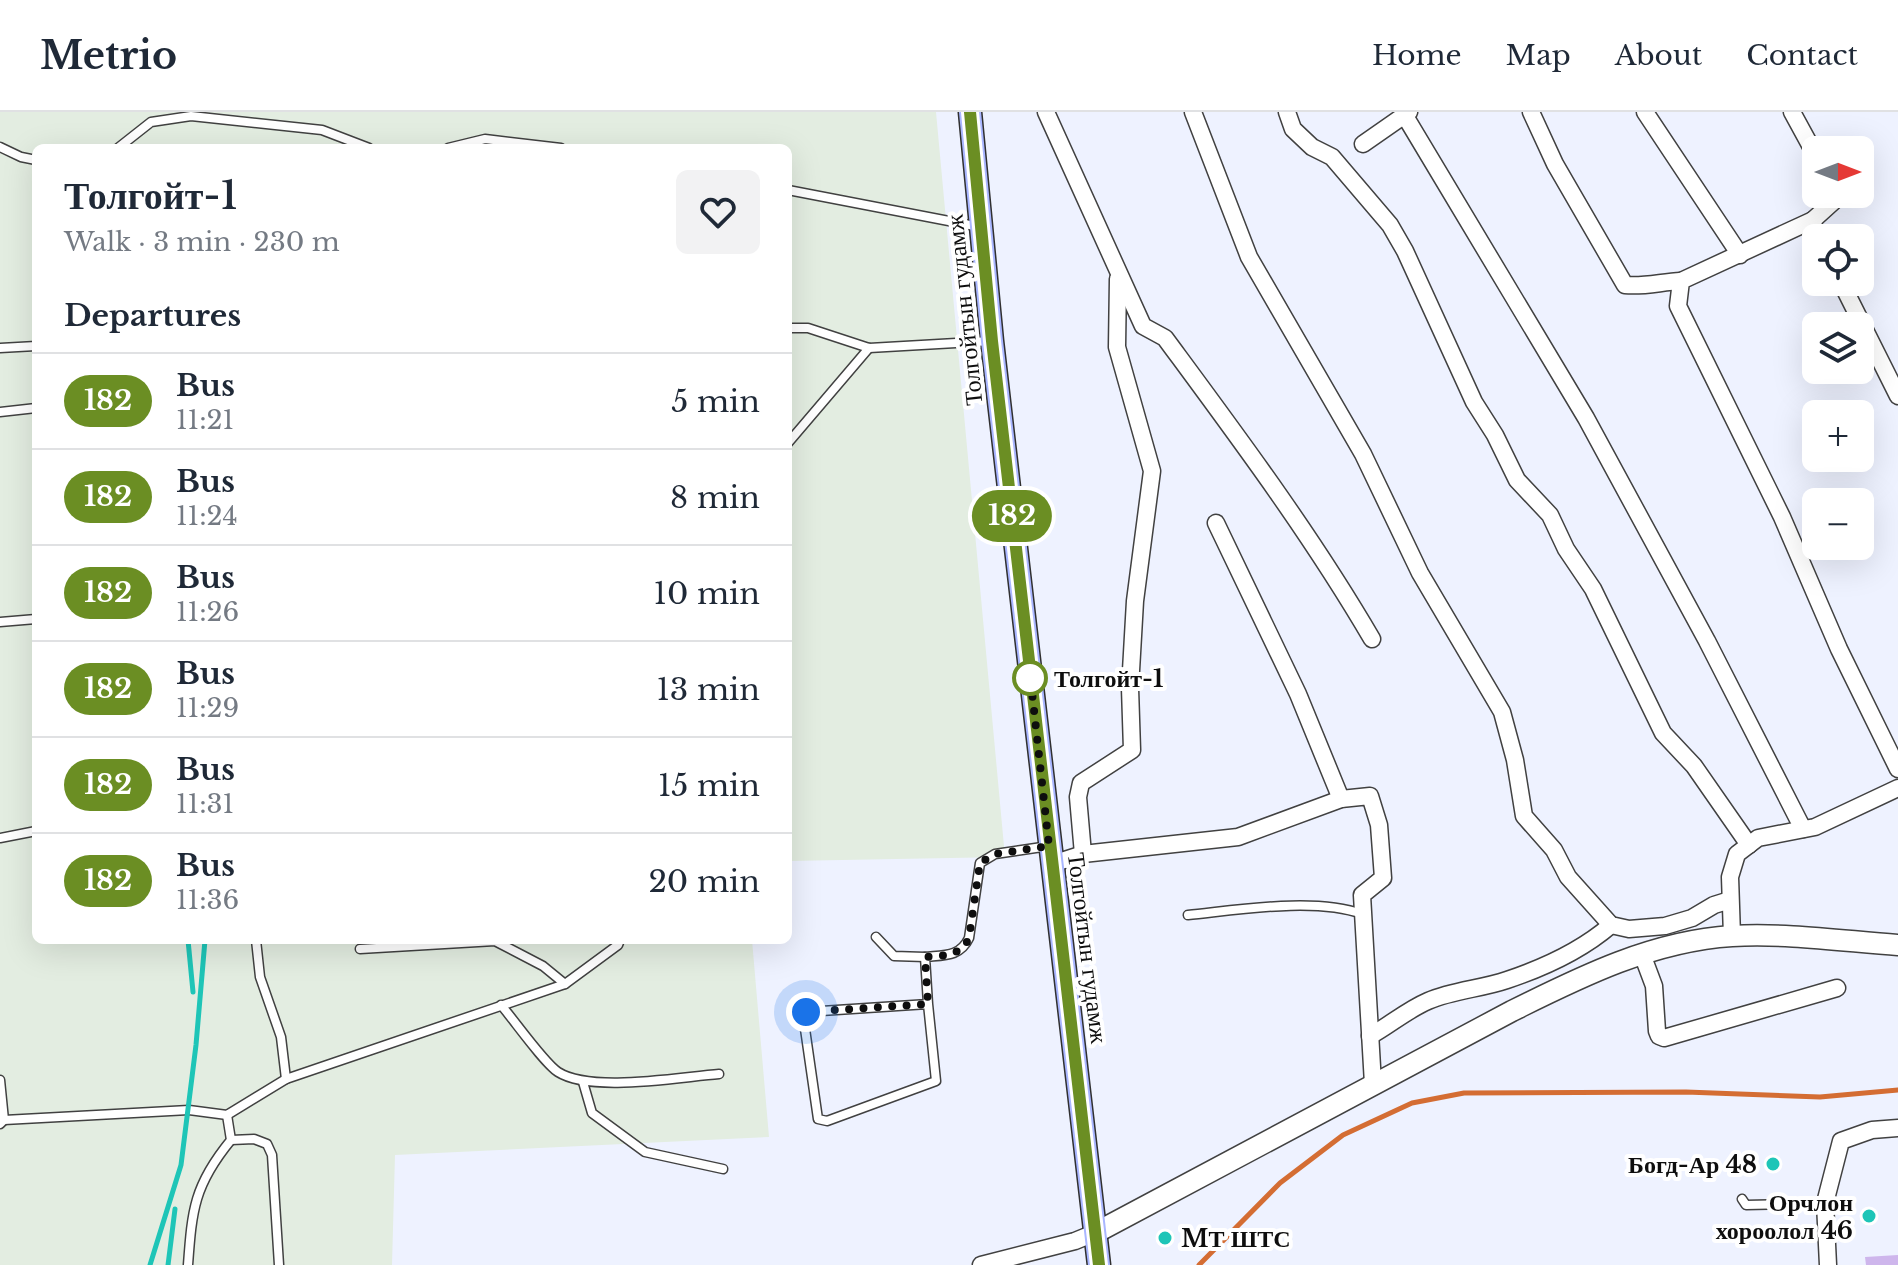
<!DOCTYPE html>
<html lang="en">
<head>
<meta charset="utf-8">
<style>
	:root { --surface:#fff; --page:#f2f2f3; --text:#1f2937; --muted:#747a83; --line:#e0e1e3 }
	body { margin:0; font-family:"Libre Baskerville",serif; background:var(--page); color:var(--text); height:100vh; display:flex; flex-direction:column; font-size:30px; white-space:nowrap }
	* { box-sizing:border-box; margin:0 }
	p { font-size:26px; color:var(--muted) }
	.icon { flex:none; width:44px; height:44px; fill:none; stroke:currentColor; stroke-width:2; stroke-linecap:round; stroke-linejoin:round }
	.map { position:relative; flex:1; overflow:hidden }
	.panel { position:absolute; left:32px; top:32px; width:760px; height:800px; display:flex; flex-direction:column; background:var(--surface); border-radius:12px; box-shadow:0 8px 32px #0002 }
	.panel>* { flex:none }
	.badge { padding:0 16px; border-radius:26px; font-size:28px; line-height:52px }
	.needle { width:52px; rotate:90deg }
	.fabs { position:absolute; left:1802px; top:24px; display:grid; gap:16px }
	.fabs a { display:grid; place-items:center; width:72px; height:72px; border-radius:12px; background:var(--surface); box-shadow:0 8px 32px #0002; font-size:40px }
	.you { position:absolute; width:40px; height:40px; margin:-20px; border:6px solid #fff; border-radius:50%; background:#1a73e8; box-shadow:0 0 0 12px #1a73e833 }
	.map>.badge { position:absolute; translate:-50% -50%; box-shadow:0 0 0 4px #fff }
	h2 { padding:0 32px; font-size:30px; line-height:72px }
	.round { display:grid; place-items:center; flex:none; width:84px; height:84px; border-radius:12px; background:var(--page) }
	.summary { display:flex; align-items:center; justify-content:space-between; height:136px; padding:0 32px }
	h1 { font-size:38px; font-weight:600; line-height:60px }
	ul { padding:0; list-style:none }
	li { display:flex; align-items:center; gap:24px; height:96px; padding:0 32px; border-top:2px solid var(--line) }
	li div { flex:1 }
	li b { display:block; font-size:30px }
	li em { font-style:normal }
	li .badge { min-width:88px; font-weight:700; text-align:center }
	header { display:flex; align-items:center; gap:48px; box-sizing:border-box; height:112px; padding:0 40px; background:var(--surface); border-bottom:2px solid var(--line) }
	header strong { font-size:38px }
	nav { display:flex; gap:44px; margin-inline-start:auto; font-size:28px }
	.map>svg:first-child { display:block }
	.industrial { fill:#e3ede1 }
	.green { fill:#ceb6ec }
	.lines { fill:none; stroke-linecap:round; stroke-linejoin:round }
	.stream { stroke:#d46d33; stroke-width:5 }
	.service-casing { stroke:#414141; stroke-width:11 }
	.minor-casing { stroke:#414141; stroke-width:19 }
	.tertiary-casing { stroke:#414141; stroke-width:23 }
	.secondary-casing { stroke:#303030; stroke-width:25 }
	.service { stroke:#fff; stroke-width:8 }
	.minor { stroke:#fff; stroke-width:16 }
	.tertiary { stroke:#fff; stroke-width:20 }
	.secondary { stroke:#a9b6ff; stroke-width:22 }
	.rail { stroke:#1ec5b7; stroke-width:5 }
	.line-casing { stroke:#fff; stroke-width:18 }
	.line { stroke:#6b8e23; stroke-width:12 }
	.walk { stroke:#0e0e0e; stroke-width:8; stroke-dasharray:0 14.4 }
	.stop-dot { fill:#fff; stroke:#6b8e23; stroke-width:4 }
	.poi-dot { fill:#1ec5b7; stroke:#fff; stroke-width:3 }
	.labels { text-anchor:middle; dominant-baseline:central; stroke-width:8; stroke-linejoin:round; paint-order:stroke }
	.street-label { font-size:24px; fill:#0e0e0e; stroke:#fff }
	.stop-label { font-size:24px; font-weight:bold; fill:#0e0e0e; stroke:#fff; text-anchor:start }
	.poi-label { font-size:24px; font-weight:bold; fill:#0e0e0e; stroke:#fff; text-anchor:end }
</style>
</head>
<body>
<header>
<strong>Metrio</strong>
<nav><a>Home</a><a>Map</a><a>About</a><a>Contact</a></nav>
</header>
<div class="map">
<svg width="1898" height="1153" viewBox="0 0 1898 1153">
	<rect width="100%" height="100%" fill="#eef2ff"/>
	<polygon class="industrial" points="0,0 936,0 1005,745 788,749 788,36 36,36 36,828 752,828 769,1025 395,1043 392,1153 0,1153"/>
	<polygon class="green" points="1898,1143 1898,1153 1866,1153 1865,1145"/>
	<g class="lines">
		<polyline class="stream" points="1199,1153 1280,1071 1343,1023 1412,991 1464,981 1686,980 1820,985 1898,978"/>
		<g class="service-casing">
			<g id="service">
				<polyline points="0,35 21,45 36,48"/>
				<polyline points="118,36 151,10 191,4 322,18 369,36"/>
				<polyline points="448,36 485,27 561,36"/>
				<polyline points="788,78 980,115"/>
				<polyline points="788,216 808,216 869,236 991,229"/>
				<polyline points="0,236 36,234"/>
				<polyline points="0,300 36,296"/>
				<polyline points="788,331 869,236"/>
				<polyline points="0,510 36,507"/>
				<polyline points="0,726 36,719"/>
				<path d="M1188,803c50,-5 127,-18 174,-1"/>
				<polyline points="876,825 894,844 925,845"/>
				<polyline points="256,828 260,865 281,925 286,967"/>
				<polyline points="360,837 495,829 543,854 565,872"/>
				<path d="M928,892l8,77 -109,40 -9,-2 -15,-104 3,-3 122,-8 -3,-47c19,-2 35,0 44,-19l11,-75 15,-9 54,-8"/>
				<path d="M501,893c13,15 43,58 57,67 33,21 121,5 161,2"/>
				<polyline points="0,968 4,1008 0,1012"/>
				<polyline points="583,970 592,1001 645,1040 723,1057"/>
				<polyline points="4,1008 189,998 227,1003 286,967 565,872 618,833 620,828"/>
				<polyline points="231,1028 254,1027 267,1032 272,1043 279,1153"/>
				<polyline points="1742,1087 1746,1093 1824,1091"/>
				<path d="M188,1153c4,-55 6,-80 43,-125l-4,-25"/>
			</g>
		</g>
		<g class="minor-casing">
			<g id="minor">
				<path d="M1046,0l97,214 22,12c73,99 145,195 207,301"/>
				<polyline points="1193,0 1249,145 1363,342 1420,461 1502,600 1515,648 1524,704 1554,738 1568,765 1611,813 1629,817 1665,814 1692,806 1714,793 1730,788"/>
				<polyline points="1287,0 1293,17 1312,35 1332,45 1390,113 1405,139 1474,290 1495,323 1517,368 1550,403 1566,437 1593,477 1663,621 1694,654 1749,733"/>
				<path d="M1531,0l24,52 70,121c19,2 36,-3 56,-4"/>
				<polyline points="1645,0 1740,143"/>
				<polyline points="1792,0 1816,44"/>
				<polyline points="1405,4 1586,306 1707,529 1803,717"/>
				<polyline points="1363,32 1409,0"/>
				<polyline points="1813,108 1681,169 1678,194 1782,405 1839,537 1898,657"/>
				<polyline points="1816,131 1813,108 1834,89 1835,82"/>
				<polyline points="1841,170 1898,284"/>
				<polyline points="1216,411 1298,582 1341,687"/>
				<polyline points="1083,742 1078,685 1081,671 1132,638 1130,576 1135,489 1152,359 1117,235 1118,167"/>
				<polyline points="1052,752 1083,742 1238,725 1341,687 1370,684 1379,713 1383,766 1362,783 1373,972"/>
				<polyline points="1732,824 1730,765 1737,742 1758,726 1815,715 1898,676"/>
				<polyline points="1642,842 1654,874 1657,919 1659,924 1664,926 1837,876"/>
				<path d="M1370,924c20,-11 37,-26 58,-35 25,-11 53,-12 79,-21 36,-12 75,-30 104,-55"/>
				<polyline points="981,1153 1075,1129 1097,1120"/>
				<polyline points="1828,1153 1825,1091 1841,1029 1872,1018 1898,1016"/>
			</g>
		</g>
		<g class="tertiary-casing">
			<path id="tertiary" d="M1097,1120l415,-221c70,-35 141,-70 220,-75 55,-3 111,5 166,9"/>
		</g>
		<g class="secondary-casing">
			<polyline id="secondary" points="970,0 992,229 1099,1153"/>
		</g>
		<use href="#service" class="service"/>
		<use href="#minor" class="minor"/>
		<use href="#tertiary" class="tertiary"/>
		<use href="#secondary" class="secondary"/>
		<g class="rail">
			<polyline points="188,828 193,880"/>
			<polyline points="150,1153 181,1053 196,933 205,828"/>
			<polyline points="168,1153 175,1097"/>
		</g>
	</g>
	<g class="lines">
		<g class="line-casing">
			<polyline id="line" points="970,0 992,229 1099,1153"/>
		</g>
		<use href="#line" class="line"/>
		<path class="walk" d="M806,900l122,-8 -3,-47c19,-2 35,0 44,-19l11,-75 15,-9 54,-8 -19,-172v4"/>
	</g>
	<circle class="stop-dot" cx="1030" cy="566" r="16"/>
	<g class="poi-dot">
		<circle cx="1773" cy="1052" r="8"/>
		<circle cx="1869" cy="1104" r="8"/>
		<circle cx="1165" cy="1126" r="8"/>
	</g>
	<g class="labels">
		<g class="street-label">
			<text transform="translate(964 198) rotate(-96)">Толгойтын гудамж</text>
			<text transform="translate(1088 836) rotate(83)">Толгойтын гудамж</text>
		</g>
		<g class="stop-label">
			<text x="1054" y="566">Толгойт-1</text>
		</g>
		<g class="poi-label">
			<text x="1757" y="1052">Богд-Ар 48</text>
			<text x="1853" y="1090">Орчлон<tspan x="1853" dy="28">хороолол 46</tspan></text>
			<text x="1181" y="1126" text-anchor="start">MТ ШТС</text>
		</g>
	</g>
</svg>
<div class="fabs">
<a><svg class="needle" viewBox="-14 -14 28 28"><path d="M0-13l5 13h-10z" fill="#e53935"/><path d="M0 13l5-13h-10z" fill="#747a83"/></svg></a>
<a><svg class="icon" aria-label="locate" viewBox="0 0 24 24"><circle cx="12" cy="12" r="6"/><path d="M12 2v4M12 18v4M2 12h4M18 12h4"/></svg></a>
<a><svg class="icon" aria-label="layers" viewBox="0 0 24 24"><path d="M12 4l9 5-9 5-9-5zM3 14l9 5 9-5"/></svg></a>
<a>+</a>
<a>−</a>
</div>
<div class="you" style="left:806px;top:900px"></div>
<b class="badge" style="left:1012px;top:404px;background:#6b8e23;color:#fff">182</b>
<section class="panel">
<div class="summary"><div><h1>Толгойт-1</h1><p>Walk · 3 min · 230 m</p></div><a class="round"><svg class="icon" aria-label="heart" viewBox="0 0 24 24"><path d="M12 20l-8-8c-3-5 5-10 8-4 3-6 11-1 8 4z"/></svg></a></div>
<h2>Departures</h2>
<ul>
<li><span class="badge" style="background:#6b8e23;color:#fff">182</span><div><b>Bus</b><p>11:21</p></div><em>5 min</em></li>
<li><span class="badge" style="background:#6b8e23;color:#fff">182</span><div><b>Bus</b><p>11:24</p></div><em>8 min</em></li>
<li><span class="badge" style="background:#6b8e23;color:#fff">182</span><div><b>Bus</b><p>11:26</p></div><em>10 min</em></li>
<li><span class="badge" style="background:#6b8e23;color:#fff">182</span><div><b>Bus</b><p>11:29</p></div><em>13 min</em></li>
<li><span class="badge" style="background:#6b8e23;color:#fff">182</span><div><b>Bus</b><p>11:31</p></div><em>15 min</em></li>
<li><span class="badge" style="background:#6b8e23;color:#fff">182</span><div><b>Bus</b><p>11:36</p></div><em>20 min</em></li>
</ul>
</section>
</div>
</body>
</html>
